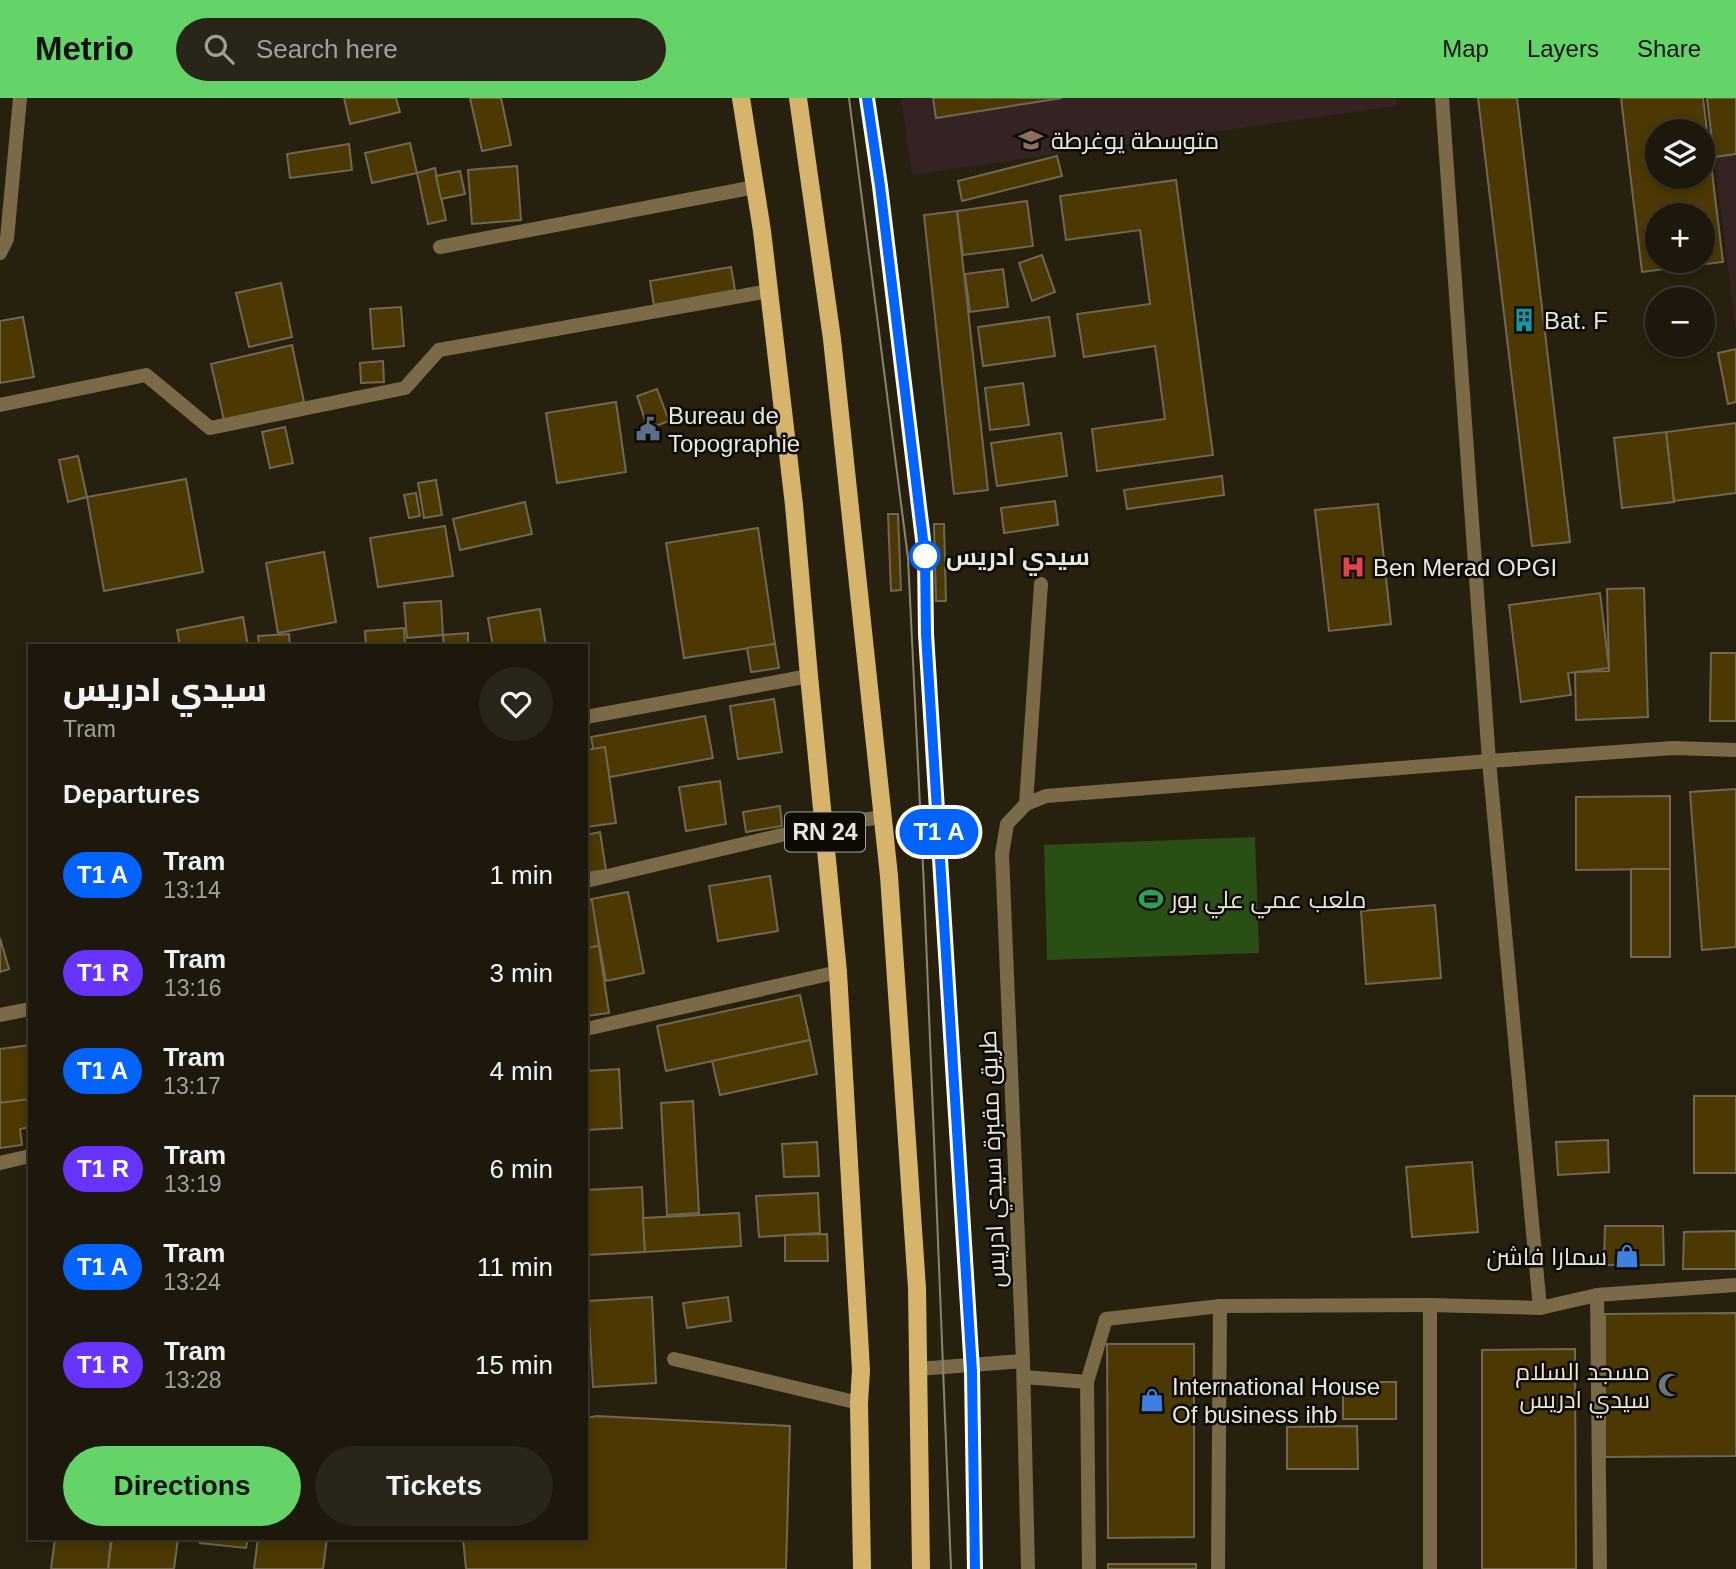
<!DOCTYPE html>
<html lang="en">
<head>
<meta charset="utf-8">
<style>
	:root { --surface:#1d180b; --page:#2a2519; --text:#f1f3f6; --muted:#a0a09d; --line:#3b372c; --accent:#64d468 }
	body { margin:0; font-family:Helvetica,Cairo,sans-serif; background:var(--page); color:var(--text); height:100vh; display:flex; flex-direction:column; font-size:26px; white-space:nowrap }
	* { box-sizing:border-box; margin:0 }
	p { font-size:23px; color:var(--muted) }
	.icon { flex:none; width:38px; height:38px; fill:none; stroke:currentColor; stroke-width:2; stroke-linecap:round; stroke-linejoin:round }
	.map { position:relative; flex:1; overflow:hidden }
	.side { position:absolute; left:28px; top:546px; width:560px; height:896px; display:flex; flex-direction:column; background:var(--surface); border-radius:0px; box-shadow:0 4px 10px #0003,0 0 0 2px var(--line) }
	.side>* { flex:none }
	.badge { padding:0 14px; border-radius:23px; font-size:24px; line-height:46px }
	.buttons { position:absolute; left:1645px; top:21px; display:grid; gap:14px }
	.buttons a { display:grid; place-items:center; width:70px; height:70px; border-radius:50%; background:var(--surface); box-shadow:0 4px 10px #0003,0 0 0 2px var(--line); font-size:35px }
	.map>.badge { position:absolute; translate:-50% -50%; box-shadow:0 0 0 4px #fff }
	h2 { padding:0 35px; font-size:26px; line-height:63px }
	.round { display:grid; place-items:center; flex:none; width:74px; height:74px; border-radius:37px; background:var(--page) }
	.headline { display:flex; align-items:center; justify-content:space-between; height:119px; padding:0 35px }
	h1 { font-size:33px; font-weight:800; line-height:52px }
	.button { display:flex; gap:14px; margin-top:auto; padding:14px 35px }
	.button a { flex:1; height:80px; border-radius:42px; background:var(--accent); color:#111; font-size:28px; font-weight:800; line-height:80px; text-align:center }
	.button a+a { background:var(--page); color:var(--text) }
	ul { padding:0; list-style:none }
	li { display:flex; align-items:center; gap:21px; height:98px; padding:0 35px }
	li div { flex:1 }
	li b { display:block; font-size:26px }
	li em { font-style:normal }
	li .badge { min-width:77px; font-weight:700; text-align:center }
	header { display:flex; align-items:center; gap:42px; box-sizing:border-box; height:98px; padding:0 35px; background:var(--accent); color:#111 }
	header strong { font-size:33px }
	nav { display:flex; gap:38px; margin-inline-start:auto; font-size:24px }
	.search { width:490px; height:63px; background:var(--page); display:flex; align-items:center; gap:18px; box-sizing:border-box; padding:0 24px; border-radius:38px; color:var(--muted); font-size:26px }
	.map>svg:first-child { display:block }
	.education { fill:#352223 }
	.pitch { fill:#294f15 }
	.building { fill:#4b3802; stroke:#706855; stroke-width:2; fill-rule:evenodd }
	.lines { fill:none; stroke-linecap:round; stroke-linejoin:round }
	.service { stroke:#7b6a48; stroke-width:14 }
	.minor { stroke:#7b6a48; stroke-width:14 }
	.primary { stroke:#d7b46b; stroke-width:18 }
	.tram { stroke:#8a8476; stroke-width:2 }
	.line-casing { stroke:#fff; stroke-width:16 }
	.line { stroke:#0363ff; stroke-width:10 }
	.stop-dot { fill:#fff; stroke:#0363ff; stroke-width:3.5 }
	.labels { text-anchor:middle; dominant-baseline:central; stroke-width:5; stroke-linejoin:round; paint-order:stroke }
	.shield { fill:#0d0a04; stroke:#a9a59c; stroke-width:2 }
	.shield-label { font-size:23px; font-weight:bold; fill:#ece7dd }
	.poi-label { font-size:24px; fill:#ece7dd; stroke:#0d0a04; text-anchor:start }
	.stop-label { font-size:24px; font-weight:bold; fill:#ece7dd; stroke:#0d0a04; text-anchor:start }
	.street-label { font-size:24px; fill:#ece7dd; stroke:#0d0a04 }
</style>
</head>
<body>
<header>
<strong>Metrio</strong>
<div class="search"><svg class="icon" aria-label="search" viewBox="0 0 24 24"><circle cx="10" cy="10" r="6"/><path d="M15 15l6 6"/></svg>Search here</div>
<nav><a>Map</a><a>Layers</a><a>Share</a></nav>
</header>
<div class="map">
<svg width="1736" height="1471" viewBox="0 0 1736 1471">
	<rect width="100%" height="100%" fill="#27200f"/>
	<g class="education">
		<polygon points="901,0 1396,0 1397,8 912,77"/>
		<polygon points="1707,0 1736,0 1736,235"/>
	</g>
	<polygon class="pitch" points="1255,739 1259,855 1047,862 1044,747"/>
	<g class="building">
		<polygon points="344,0 396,0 400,14 350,26"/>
		<polygon points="470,0 501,0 511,47 482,53"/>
		<polygon points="933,0 1062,0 936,20"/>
		<polygon points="1478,0 1517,0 1570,444 1532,448"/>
		<path d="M1621,0h82l20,164 -81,10zM1657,33h46v46h-46zM1657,117h46v46h-46z"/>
		<polygon points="1707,0 1736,0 1736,56 1714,59"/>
		<polygon points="410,45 417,75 372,85 365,55"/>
		<polygon points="349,46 352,72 290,80 287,56"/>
		<polygon points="1057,58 1062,78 962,103 958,83"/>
		<polygon points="517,68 521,122 472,126 468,72"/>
		<polygon points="435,70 446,122 428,126 417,75"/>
		<polygon points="460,73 465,96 441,101 436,78"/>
		<polygon points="1176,82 1213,357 1097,373 1092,331 1165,321 1155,248 1084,259 1077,216 1150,206 1140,132 1066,142 1060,98"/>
		<polygon points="1027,103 1033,148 963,157 957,113"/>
		<polygon points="957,113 988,392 954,396 924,117"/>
		<polygon points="1042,157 1055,194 1032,203 1019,165"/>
		<polygon points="731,169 735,192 654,207 650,183"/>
		<polygon points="1003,171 1008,209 970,214 965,176"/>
		<polygon points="281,185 292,239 249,249 236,195"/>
		<polygon points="401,209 404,248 373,251 370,211"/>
		<polygon points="23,219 34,279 0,285 0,223"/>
		<polygon points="1049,219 1055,258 983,268 978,229"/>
		<polygon points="292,247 304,304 224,322 211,266"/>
		<polygon points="1736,251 1736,304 1728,306 1718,255"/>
		<polygon points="383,263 384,284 361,285 360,265"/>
		<polygon points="1023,285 1029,327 990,332 985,290"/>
		<polygon points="657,291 669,323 648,331 637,298"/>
		<polygon points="616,304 626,374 557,385 546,315"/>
		<polygon points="1736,325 1736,395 1674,403 1666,334"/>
		<polygon points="285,329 293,365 270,370 262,334"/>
		<polygon points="1666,334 1674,404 1622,410 1614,340"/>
		<polygon points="1061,335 1067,378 997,388 991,345"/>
		<polygon points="78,358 87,399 68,404 59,362"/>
		<polygon points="1222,378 1224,397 1127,411 1124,392"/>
		<polygon points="186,381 203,474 104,493 87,399"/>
		<polygon points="436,382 442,417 424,420 418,385"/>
		<polygon points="416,395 420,418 409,420 404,397"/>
		<polygon points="1055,403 1058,427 1004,435 1001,410"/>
		<polygon points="525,404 532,436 460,452 453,421"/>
		<polygon points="1378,406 1391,526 1329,533 1315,412"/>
		<polygon points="888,416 898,416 901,492 891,493"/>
		<polygon points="934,426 944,426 946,503 936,503"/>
		<polygon points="445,428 453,478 378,489 370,440"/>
		<polygon points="758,430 775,546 684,560 666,445"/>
		<polygon points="324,454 336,524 278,535 266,465"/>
		<polygon points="1644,490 1648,619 1576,622 1575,574 1609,573 1607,491"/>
		<polygon points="1600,495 1609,570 1568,575 1571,597 1521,604 1509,507"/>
		<polygon points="441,503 443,537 407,540 404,505"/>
		<polygon points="540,511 546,548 493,548 488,520"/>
		<polygon points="243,519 248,548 180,548 177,532"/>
		<polygon points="404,530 405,548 366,548 365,533"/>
		<polygon points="468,535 468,548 444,548 443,537"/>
		<polygon points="289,536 290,548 259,548 258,538"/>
		<polygon points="775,546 779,570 751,574 747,550"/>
		<polygon points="1711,555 1736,555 1736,623 1710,623"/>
		<polygon points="774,601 782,654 738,661 730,608"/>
		<polygon points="705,618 713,660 599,681 591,639"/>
		<polygon points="605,649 616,725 586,729 586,652"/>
		<polygon points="720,683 726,726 686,733 679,689"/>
		<polygon points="1736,691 1736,849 1702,852 1690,694"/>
		<polygon points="1670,698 1670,771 1576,772 1576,699"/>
		<polygon points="780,708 782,728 746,734 743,714"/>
		<polygon points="600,734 606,772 586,775 586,737"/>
		<rect x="1631" y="771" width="39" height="88"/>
		<polygon points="770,778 778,833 718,843 709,788"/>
		<polygon points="628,794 644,875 606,883 591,801"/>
		<polygon points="592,802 599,848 586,850 586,803"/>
		<polygon points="1435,807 1441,880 1366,886 1361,813"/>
		<polygon points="0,840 9,871 0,874"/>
		<polygon points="599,848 609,915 586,918 586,850"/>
		<polygon points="800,897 810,942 666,973 657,928"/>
		<polygon points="810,942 817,976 720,997 712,963"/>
		<polygon points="30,947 30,1007 2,1011 0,1000 0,951"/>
		<polygon points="619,971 622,1030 586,1032 586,973"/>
		<rect x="1694" y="998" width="42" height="77"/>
		<polygon points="30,1001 30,1029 20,1031 22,1047 0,1050 0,1005"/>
		<polygon points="693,1003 699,1115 667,1117 661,1005"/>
		<polygon points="1608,1042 1609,1074 1558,1077 1556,1044"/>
		<polygon points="817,1044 819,1078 784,1079 782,1046"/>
		<polygon points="1472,1064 1478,1134 1412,1139 1406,1069"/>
		<polygon points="642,1089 645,1154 587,1157 586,1092"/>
		<polygon points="818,1095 820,1135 759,1139 756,1098"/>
		<polygon points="739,1115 741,1148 645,1154 643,1120"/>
		<polygon points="1605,1128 1663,1128 1664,1167 1604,1167"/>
		<polygon points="1736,1133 1736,1171 1683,1171 1684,1134"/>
		<polygon points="827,1136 828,1163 785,1163 785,1137"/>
		<polygon points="652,1199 656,1285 593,1289 588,1203"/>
		<polygon points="728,1199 731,1223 687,1230 683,1205"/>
		<polygon points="1736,1215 1736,1358 1605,1359 1605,1216"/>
		<polygon points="1107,1246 1194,1246 1194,1439 1108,1440"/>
		<polygon points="1575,1251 1576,1471 1482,1471 1482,1252"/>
		<rect x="1343" y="1284" width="53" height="37"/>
		<polygon points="597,1318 790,1328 786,1471 466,1471 463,1440 586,1440 586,1320"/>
		<polygon points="1357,1328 1358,1371 1287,1371 1287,1329"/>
		<polygon points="55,1440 111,1440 108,1471 51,1471"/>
		<polygon points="112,1440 178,1440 174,1471 108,1471"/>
		<polygon points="201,1440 248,1440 246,1450 200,1445"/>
		<polygon points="258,1440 327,1440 323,1471 254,1471"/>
		<rect x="1108" y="1466" width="88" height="5"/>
	</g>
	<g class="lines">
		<g class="service">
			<polyline points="0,155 7,141 20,0"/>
			<polyline points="1026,706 1041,486"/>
			<polyline points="674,1261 859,1305"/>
		</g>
		<g class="minor">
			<polyline points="1442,0 1489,663 1540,1210 1597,1197 1736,1187"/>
			<polyline points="440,149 755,89"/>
			<polyline points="0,307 146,277 210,330 405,290 439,252 769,193"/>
			<polyline points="586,619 809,578"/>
			<polyline points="586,783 824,727 883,719"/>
			<polyline points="0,917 30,911"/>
			<polyline points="586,931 838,874"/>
			<polyline points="0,1065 30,1058"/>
			<polyline points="1597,1197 1600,1471"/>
			<polyline points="918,1271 1023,1263"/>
			<polyline points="1024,1279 1087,1284"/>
			<polyline points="1028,1471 1023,1263 1002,756 1007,726 1026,706 1046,698 1489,663 1673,650 1736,652"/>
			<polyline points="1089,1471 1087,1284 1106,1221 1220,1208 1430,1207"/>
			<polyline points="1218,1471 1220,1208"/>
			<polyline points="1430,1471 1430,1207 1540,1210"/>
		</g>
		<g class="primary">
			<polyline points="741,0 762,133 794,407 809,578 838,874 861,1272 859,1305 862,1471"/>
			<polyline points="798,0 832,241 889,778 917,1190 921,1471"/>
		</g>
		<g class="tram">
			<polyline points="849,0 908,460 924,790 951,1471"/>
			<polyline points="867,0 880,88 925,458 925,517 972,1273 975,1471"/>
		</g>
	</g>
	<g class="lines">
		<g class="line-casing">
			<polyline id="line" points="867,0 880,88 925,458 926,536 972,1273 975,1471"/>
		</g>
		<use href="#line" class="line"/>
	</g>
	<defs>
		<g id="school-bare" transform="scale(1.89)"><path d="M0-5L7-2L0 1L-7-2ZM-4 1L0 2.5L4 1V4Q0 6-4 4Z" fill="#8d6e63" stroke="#0d0a04" stroke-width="2.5" paint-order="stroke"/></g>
		<g id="building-bare" transform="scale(1.89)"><path d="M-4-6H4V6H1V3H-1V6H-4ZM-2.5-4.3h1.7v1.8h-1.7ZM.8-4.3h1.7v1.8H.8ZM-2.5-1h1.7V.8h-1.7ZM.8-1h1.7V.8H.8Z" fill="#0f9aa8" stroke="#0d0a04" stroke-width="2.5" paint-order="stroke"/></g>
		<g id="civic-bare" transform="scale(1.89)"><path d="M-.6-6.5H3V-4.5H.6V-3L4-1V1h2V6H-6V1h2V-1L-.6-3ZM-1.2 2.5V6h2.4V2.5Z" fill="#5c6f8a" stroke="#0d0a04" stroke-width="2.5" paint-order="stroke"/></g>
		<g id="hospital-bare" transform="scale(1.89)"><path d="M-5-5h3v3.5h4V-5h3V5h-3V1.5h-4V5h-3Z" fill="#e0444e" stroke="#0d0a04" stroke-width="2.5" paint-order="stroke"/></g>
		<g id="stadium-bare" transform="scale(1.89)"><path d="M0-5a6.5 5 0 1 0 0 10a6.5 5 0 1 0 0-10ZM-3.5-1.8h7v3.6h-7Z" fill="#2e9e5b" stroke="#0d0a04" stroke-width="2.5" paint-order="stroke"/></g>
		<g id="shop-bare" transform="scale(1.89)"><path d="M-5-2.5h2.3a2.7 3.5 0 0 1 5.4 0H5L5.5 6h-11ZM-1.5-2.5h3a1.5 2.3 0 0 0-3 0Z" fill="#3f7fe0" stroke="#0d0a04" stroke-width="2.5" paint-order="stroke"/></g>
		<g id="mosque-bare" transform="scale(1.89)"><path d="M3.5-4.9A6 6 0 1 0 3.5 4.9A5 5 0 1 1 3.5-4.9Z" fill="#6b7280" stroke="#0d0a04" stroke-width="2.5" paint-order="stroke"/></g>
	</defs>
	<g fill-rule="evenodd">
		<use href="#school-bare" x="1031" y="42"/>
		<use href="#building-bare" x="1524" y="222"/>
		<use href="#civic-bare" x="648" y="331"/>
		<use href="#hospital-bare" x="1353" y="469"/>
		<use href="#stadium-bare" x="1151" y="801"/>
		<use href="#shop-bare" x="1627" y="1158"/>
		<use href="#mosque-bare" x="1670" y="1287"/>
		<use href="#shop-bare" x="1152" y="1302"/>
	</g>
	<circle class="stop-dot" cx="925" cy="458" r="14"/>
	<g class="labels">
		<rect class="shield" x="785" y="714.5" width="80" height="39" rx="5"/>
		<g class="shield-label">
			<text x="825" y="734">RN 24</text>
		</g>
		<g class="poi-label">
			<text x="1051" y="42">متوسطة يوغرطة</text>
			<text x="1544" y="222">Bat. F</text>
			<text x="668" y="317">Bureau de<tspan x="668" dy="28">Topographie</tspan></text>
			<text x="1373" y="469">Ben Merad OPGI</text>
			<text x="1171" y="801">ملعب عمي علي بور</text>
			<text x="1607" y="1158" text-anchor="end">سمارا فاشن</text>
			<text x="1650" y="1273" text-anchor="end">مسجد السلام<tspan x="1650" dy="28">سيدي ادريس</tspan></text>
			<text x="1172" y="1288">International House<tspan x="1172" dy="28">Of business ihb</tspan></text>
		</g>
		<g class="stop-label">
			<text x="946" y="458">سيدي ادريس</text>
		</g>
		<g class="street-label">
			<text transform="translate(992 1061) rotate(-92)">طريق مقبرة سيدي ادريس</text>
		</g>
	</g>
</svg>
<div class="buttons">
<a><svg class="icon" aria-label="layers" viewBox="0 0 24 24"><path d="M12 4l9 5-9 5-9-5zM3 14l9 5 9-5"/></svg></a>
<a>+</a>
<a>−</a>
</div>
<b class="badge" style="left:939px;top:734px;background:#0363ff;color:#fff">T1 A</b>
<section class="side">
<div class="headline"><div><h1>سيدي ادريس</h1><p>Tram</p></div><a class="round"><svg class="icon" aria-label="heart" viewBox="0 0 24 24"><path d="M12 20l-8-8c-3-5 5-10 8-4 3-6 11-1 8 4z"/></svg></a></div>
<h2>Departures</h2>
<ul>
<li><span class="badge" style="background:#0363ff;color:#fff">T1 A</span><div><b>Tram</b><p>13:14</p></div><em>1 min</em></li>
<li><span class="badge" style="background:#63f;color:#fff">T1 R</span><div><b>Tram</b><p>13:16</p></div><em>3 min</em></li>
<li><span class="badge" style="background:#0363ff;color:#fff">T1 A</span><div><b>Tram</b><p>13:17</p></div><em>4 min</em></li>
<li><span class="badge" style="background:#63f;color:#fff">T1 R</span><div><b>Tram</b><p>13:19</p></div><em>6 min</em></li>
<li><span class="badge" style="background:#0363ff;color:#fff">T1 A</span><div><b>Tram</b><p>13:24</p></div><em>11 min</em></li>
<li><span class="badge" style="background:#63f;color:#fff">T1 R</span><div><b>Tram</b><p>13:28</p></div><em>15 min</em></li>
</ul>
<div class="button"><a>Directions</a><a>Tickets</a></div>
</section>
</div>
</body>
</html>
